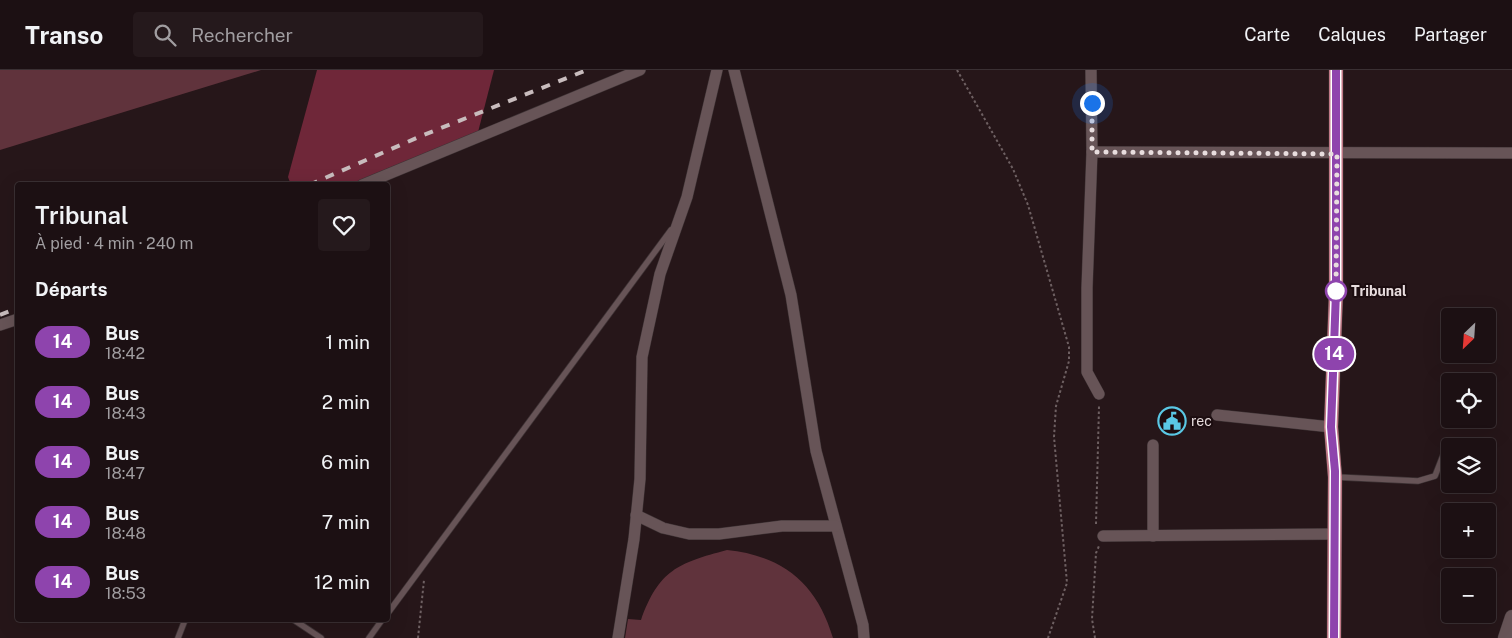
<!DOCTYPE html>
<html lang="fr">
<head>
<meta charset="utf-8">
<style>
	:root { --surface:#1c1013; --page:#25191c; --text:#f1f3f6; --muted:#a09da0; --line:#3a3033 }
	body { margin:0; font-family:"Public Sans",sans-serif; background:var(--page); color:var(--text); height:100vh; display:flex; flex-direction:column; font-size:19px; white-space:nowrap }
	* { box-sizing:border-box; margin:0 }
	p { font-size:16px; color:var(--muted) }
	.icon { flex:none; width:28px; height:28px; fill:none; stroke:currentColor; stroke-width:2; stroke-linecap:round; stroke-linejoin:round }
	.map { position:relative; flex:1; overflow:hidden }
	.details { position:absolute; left:15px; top:112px; width:375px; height:440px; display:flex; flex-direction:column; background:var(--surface); border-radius:5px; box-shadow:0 5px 20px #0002,0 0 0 1px var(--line) }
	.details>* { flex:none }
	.badge { padding:0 10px; border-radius:16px; font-size:18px; line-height:32px }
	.needle { width:32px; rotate:205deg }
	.buttons { position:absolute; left:1441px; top:238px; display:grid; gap:10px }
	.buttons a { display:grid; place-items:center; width:55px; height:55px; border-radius:5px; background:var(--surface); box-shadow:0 5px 20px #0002,0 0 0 1px var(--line); font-size:25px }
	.you { position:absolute; width:25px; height:25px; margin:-12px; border:4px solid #fff; border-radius:50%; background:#1a73e8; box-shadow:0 0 0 8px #1a73e833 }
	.map>.badge { position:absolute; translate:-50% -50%; box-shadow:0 0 0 2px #fff }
	h2 { padding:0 20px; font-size:19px; line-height:45px }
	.round { display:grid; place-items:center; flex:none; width:52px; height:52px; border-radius:5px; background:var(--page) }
	.headline { display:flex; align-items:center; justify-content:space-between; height:85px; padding:0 20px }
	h1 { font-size:24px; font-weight:600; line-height:38px }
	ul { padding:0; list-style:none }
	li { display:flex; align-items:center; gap:15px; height:60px; padding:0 20px }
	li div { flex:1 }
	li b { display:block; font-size:19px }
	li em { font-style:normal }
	li .badge { min-width:55px; font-weight:700; text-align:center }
	header { display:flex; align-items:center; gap:30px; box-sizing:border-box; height:70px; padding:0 25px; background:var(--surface); border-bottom:1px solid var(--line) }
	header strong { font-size:24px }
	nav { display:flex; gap:28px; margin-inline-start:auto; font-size:18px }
	.search { width:350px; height:45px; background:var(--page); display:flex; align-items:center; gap:12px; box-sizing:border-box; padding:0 18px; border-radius:5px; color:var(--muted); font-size:19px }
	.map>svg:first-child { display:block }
	.green { fill:#60333c }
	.forest { fill:#6f2739 }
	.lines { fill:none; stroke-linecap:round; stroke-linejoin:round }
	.service-casing { stroke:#3e3335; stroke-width:7 }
	.minor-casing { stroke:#3e3335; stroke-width:12 }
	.secondary-casing { stroke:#3e3335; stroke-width:15 }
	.primary-casing { stroke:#3e3335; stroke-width:15 }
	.path { stroke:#6e6062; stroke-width:2; stroke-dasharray:2.5 2.5; stroke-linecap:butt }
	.service { stroke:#675457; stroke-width:5.5 }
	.minor { stroke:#675457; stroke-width:11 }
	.secondary { stroke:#675457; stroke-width:14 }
	.primary { stroke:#bf7785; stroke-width:14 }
	.rail { stroke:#c8bcbd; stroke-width:4; stroke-dasharray:9 9; stroke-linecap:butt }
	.line-casing { stroke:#fff; stroke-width:11 }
	.line { stroke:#8e44ad; stroke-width:8 }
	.walk { stroke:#e8ddde; stroke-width:5; stroke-dasharray:0 9 }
	.stop-dot { fill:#fff; stroke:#8e44ad; stroke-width:2.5 }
	.labels { text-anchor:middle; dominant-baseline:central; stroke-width:4; stroke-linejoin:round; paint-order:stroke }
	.stop-label { font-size:14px; font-weight:bold; fill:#e8ddde; stroke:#1c0d10; text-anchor:start }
	.poi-label { font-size:14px; fill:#e8ddde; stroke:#1c0d10; text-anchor:start }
</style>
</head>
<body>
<header>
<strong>Transo</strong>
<div class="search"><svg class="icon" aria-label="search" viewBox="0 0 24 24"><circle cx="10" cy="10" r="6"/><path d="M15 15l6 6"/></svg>Rechercher</div>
<nav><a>Carte</a><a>Calques</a><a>Partager</a></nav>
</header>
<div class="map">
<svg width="1512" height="568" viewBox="0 0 1512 568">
	<rect width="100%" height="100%" fill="#261619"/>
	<g class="green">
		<polygon points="0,0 261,0 0,80"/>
		<path d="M727,480c57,6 90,34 106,88h-208l3,-19 13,1c18,-50 37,-57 86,-70z"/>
	</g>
	<polygon class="forest" points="317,0 494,0 477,66 362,115 291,115 288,107"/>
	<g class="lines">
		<g class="service-casing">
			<g id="service">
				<polyline points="1335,407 1418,411 1435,406 1444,383"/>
				<polyline points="388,543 671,160"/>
				<polyline points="294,550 321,568"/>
				<polyline points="178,568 185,550"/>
				<polyline points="369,568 382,550"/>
			</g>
		</g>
		<g class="minor-casing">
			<g id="minor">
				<polyline points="734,0 791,225 816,381 863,555 864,568"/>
				<polyline points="1091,0 1092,82 1087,218 1087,302 1099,324"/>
				<polyline points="1092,82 1512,83"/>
				<polyline points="362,115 640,0"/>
				<polyline points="0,255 18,249"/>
				<polyline points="1217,345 1331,357"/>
				<polyline points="1153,375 1153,466"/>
				<polyline points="636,445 663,458 689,464 719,464 782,456 836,456"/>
				<polyline points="1103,466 1335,464"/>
				<polyline points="618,568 634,469 640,409 642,287 660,204 687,127 717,0"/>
			</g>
		</g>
		<g class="secondary-casing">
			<polyline id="secondary" points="1505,568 1512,547"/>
		</g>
		<g class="primary-casing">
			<polyline id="primary" points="1334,568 1335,407 1331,357 1336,222 1336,0"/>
		</g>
		<g class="path">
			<polyline points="957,0 1013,99 1028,135 1069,277 1069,291 1056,336 1054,367 1067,513 1048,568"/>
			<polyline points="1096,454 1099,336"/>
			<polyline points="418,568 424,510"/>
			<polyline points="1095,568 1092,549 1096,483 1099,476"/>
		</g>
		<use href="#service" class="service"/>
		<use href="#minor" class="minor"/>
		<use href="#secondary" class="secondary"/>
		<use href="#primary" class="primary"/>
		<g class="rail">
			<polyline points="309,115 421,66 587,0"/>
			<polyline points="0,245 18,238"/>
		</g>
	</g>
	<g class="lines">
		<g class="line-casing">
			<polyline id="line" points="1334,568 1335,401 1331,357 1336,222 1336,0"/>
		</g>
		<use href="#line" class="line"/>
		<polyline class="walk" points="1092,33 1092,82 1337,84 1336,221"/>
	</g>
	<defs>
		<g id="civic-ring" transform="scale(1.4375)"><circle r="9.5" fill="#1c0d10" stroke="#5ac8e5" stroke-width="1.5"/><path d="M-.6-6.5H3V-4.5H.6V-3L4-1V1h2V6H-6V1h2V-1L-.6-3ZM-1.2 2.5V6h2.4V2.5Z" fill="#5ac8e5"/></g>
	</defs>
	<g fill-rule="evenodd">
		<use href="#civic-ring" x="1172" y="351"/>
	</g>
	<circle class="stop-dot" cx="1336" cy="221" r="10"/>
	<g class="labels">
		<g class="stop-label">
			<text x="1351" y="221">Tribunal</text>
		</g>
		<g class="poi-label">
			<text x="1191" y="351">rec</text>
		</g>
	</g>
</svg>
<div class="buttons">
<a><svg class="needle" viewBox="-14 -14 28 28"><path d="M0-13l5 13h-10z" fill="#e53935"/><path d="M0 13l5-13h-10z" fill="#a09da0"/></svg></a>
<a><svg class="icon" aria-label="locate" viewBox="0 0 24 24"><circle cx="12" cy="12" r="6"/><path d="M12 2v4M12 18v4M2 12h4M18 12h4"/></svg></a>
<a><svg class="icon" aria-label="layers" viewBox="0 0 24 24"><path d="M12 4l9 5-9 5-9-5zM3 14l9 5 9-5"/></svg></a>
<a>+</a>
<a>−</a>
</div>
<div class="you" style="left:1092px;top:33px"></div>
<b class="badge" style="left:1334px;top:284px;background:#8e44ad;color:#fff">14</b>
<section class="details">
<div class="headline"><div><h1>Tribunal</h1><p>À pied · 4 min · 240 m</p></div><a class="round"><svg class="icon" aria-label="heart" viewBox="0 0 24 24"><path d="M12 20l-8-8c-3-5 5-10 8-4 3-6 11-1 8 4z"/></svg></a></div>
<h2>Départs</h2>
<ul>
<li><span class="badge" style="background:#8e44ad;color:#fff">14</span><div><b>Bus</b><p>18:42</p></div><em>1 min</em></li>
<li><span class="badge" style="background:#8e44ad;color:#fff">14</span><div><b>Bus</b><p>18:43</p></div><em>2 min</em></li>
<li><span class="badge" style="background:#8e44ad;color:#fff">14</span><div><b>Bus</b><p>18:47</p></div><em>6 min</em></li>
<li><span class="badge" style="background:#8e44ad;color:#fff">14</span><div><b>Bus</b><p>18:48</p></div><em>7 min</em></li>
<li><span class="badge" style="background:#8e44ad;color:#fff">14</span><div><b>Bus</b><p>18:53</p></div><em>12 min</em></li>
</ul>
</section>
</div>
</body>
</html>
